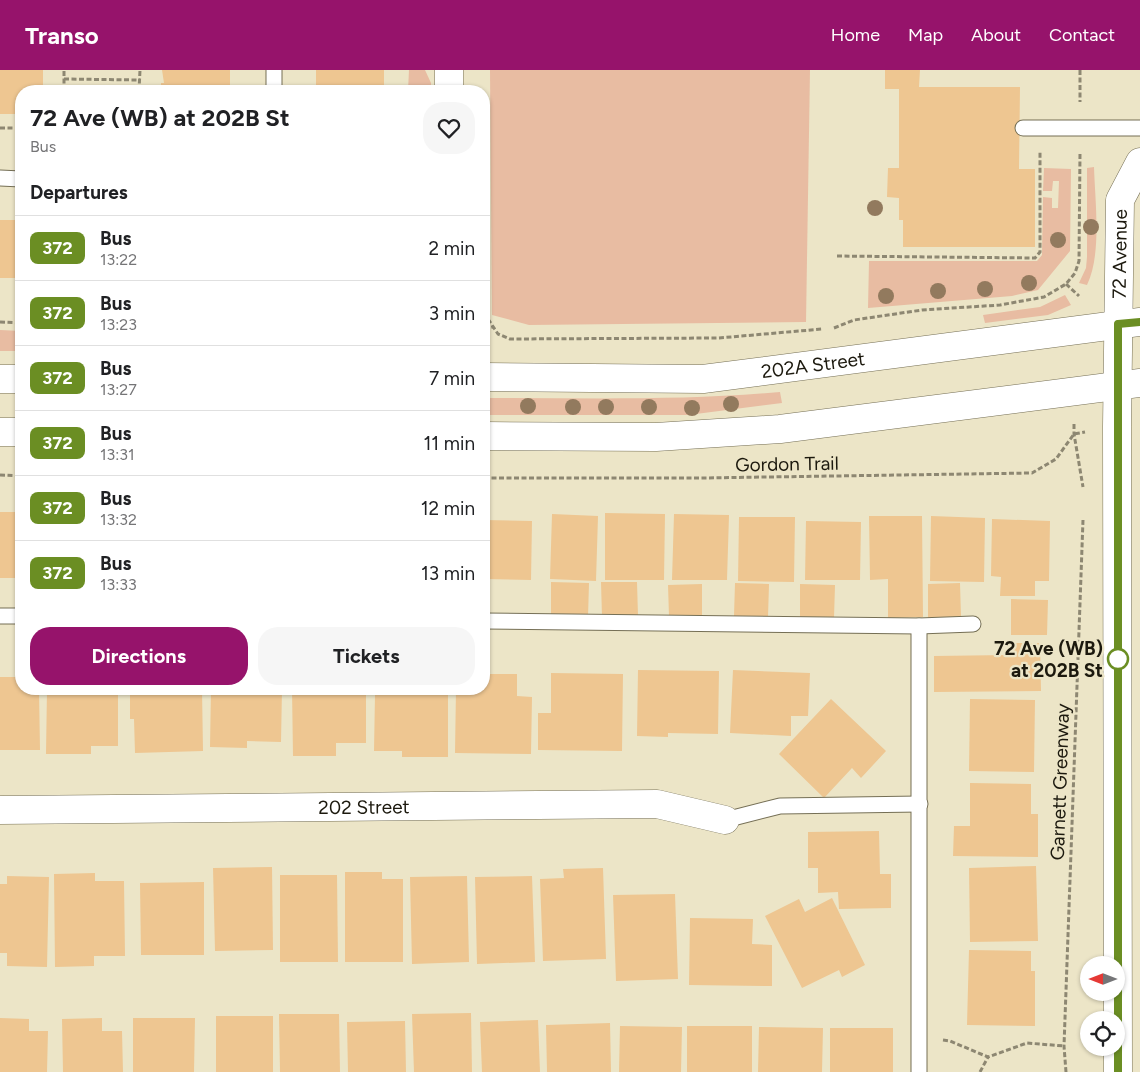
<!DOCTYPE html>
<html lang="en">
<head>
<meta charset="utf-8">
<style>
	:root { --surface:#fff; --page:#f6f6f6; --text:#202124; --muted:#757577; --line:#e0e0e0; --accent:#96136b }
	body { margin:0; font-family:Figtree,sans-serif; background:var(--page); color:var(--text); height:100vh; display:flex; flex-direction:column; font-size:19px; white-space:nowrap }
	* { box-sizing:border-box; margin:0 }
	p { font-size:16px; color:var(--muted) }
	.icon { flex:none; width:28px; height:28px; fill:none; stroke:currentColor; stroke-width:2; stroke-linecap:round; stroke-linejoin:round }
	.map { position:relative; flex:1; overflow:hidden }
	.side { position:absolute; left:15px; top:15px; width:475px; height:610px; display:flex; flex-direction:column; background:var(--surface); border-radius:20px; box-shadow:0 1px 4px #0004 }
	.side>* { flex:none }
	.badge { padding:0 10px; border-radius:8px; font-size:18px; line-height:32px }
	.needle { width:32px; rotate:270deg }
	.buttons { position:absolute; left:1080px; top:886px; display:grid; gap:10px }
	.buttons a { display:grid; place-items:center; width:45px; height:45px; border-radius:50%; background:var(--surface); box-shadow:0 1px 4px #0004; font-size:25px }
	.map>.badge { position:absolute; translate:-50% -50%; box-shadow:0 0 0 2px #fff }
	h2 { padding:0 15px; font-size:19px; line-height:45px }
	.round { display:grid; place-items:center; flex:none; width:52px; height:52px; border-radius:20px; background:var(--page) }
	.overview { display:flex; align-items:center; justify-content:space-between; height:85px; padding:0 15px }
	h1 { font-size:24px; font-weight:700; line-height:38px }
	.button { display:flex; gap:10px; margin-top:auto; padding:10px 15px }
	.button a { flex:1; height:58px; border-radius:20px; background:var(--accent); color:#fff; font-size:20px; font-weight:700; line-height:58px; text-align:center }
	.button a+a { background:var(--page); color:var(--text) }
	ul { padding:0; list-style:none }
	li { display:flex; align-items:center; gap:15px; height:65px; padding:0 15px; border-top:1px solid var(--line) }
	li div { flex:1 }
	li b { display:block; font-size:19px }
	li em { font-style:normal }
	li .badge { min-width:55px; font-weight:700; text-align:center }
	header { display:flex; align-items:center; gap:30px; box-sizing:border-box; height:70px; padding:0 25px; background:var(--accent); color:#fff }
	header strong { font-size:24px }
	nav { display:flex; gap:28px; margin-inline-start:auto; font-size:18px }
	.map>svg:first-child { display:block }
	.green { fill:#e8bca2 }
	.building { fill:#eec691 }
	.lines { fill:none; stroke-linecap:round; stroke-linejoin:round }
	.service-casing { stroke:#756f55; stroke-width:17 }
	.minor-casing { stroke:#756f55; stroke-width:29 }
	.secondary-casing { stroke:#756f55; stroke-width:29 }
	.path { stroke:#8d8772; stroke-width:3; stroke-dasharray:5 2.5; stroke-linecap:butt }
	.service { stroke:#fff; stroke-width:15 }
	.minor { stroke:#fff; stroke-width:28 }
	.secondary { stroke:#fff; stroke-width:28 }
	.tree { fill:#927a5e }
	.line-casing { stroke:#fff; stroke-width:11 }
	.line { stroke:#6b8e23; stroke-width:8 }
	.stop-dot { fill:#fff; stroke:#6b8e23; stroke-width:2.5 }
	.labels { text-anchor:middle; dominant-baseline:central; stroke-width:4.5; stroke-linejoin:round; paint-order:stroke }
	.street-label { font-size:19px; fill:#1c190e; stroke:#ece5c7 }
	.stop-label { font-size:19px; font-weight:bold; fill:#1c190e; stroke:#ece5c7; text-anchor:end }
</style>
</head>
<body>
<header>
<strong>Transo</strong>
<nav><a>Home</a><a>Map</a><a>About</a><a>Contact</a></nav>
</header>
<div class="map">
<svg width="1140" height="1002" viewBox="0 0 1140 1002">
	<rect width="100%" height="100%" fill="#ece5c7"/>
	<g class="green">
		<polygon points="409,0 425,0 431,13 431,21 408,21"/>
		<polygon points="490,0 810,0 806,252 529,255 492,245"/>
		<path d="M1094,97c1,35 8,87 -7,118l-8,-2 7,-15 1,-11v-89z"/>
		<polygon points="1044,98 1071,99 1070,181 1038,220 1012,226 868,238 869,191 1037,191 1042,185 1043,127 1052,128 1052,138 1058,138 1059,111 1053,111 1052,121 1043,121"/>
		<polygon points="1065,225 1071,235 1048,245 985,253 983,245 1040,237"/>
		<polygon points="0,260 21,261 21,281 0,281"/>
		<path d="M780,322l2,11 -94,12h-204v-17c99,0 198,3 296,-6z"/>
	</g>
	<g class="building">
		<polygon points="0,0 43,0 43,21 21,21 21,44 0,44"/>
		<polygon points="162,0 230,0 230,21 161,21 161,13 164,13"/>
		<rect x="316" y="0" width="68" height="21"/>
		<polygon points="885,0 920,0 919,17 1020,17 1019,99 1035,99 1035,177 903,177 903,150 899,150 899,128 887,127 888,98 899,98 899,19 885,19"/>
		<rect x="0" y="150" width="21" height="58"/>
		<rect x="0" y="442" width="21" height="66"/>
		<polygon points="605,443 665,444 664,510 605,510"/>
		<polygon points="552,444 598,446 596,511 550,509"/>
		<polygon points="674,444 729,445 727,510 672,510"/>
		<polygon points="869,446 922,446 923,547 888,548 888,509 870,510"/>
		<polygon points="931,446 985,448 984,512 930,511"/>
		<polygon points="739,447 795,447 794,512 738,511"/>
		<polygon points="992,449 1050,451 1049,511 1035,511 1035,526 1000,526 1001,507 991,506"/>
		<polygon points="484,450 532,451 531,510 484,509"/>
		<polygon points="806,451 861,452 860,510 805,510"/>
		<polygon points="551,512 589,513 588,547 551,546"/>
		<polygon points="601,512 637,512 638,546 602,547"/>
		<polygon points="735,513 769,514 768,547 734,546"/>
		<polygon points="960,513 961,547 928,548 928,514"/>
		<polygon points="702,514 702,546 669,546 668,515"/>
		<polygon points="800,514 835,515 834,548 800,547"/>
		<polygon points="1011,529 1048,530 1047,565 1011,565"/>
		<polygon points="1008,573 1040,573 1041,621 934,622 934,586 1008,585"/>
		<polygon points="638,600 719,601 718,664 668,663 668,667 637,666"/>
		<polygon points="733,600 810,603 808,646 791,646 791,666 730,663"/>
		<polygon points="551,603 623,604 622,681 538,680 538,643 551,643"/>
		<polygon points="484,604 517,604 517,626 532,627 531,684 455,683 456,619 484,619"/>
		<polygon points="0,607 21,607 21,619 39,619 40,680 0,680"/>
		<polygon points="47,619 118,619 118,676 91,676 91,684 46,684"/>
		<polygon points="130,619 202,619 203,681 135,683 134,649 130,649"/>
		<polygon points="211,619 282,619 281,672 247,671 247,678 210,677"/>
		<polygon points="292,619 366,619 366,673 336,673 336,686 293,686"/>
		<polygon points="388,619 448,619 448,687 402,687 402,681 374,681 375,625 388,625"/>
		<polygon points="831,629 886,681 861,708 852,698 824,728 779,684"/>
		<polygon points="970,629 1035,630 1034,702 969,701"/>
		<polygon points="970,713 1031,714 1031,744 1038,744 1038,787 953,786 954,756 970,756"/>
		<polygon points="879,761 880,804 891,804 891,838 839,839 838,822 818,823 818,798 808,798 808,762"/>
		<polygon points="1036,796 1038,871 970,872 969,798"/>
		<polygon points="272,797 273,880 215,881 213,798"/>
		<polygon points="603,798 606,889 543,891 540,809 564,808 563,799"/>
		<polygon points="345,802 382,802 382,809 403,809 403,892 345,892"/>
		<polygon points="95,803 95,811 124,811 125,886 94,886 94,896 55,897 54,804"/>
		<polygon points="280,805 337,805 338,892 280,892"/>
		<polygon points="7,806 49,807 47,897 7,896 7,883 0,883 0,814 7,814"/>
		<polygon points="467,806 469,892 412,894 410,807"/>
		<polygon points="532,806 535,892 477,894 475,807"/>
		<polygon points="204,812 204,885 141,885 140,813"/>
		<polygon points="675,824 678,909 616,911 613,825"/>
		<polygon points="832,828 865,895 842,907 839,900 802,918 765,846 799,829 805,842"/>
		<polygon points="690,848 753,849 752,874 772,875 772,916 689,915"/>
		<polygon points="969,880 1031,881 1031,901 1035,901 1035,956 967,955"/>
		<polygon points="471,943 472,1002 414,1002 412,944"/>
		<polygon points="279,944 339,944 340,1002 280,1002"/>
		<rect x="216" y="946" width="57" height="56"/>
		<polygon points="0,948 29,949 29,961 48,961 47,1002 0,1002"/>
		<polygon points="102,948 102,961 122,961 123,1002 63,1002 62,949"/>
		<polygon points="133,948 195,948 194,1002 133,1002"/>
		<polygon points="538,950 540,1002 482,1002 480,952"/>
		<polygon points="405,951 406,1002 348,1002 347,952"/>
		<polygon points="610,953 611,1002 547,1002 546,955"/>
		<polygon points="620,956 682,957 681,1002 619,1002"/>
		<rect x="687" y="956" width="65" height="46"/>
		<polygon points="759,957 823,958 822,1002 758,1002"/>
		<rect x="830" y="958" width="63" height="44"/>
	</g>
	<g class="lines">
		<g class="service-casing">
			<g id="service">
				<polyline points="274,0 274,21"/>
				<polyline points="1023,58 1140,58"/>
				<polyline points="0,108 21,109"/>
				<polyline points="0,546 21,546"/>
				<polyline points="484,551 919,556 973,554"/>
				<polyline points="919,556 919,1002"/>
				<polyline points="725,750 780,736 920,734"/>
			</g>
		</g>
		<g class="minor-casing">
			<g id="minor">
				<polyline points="449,21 449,0"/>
				<path id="s1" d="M0,740l657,-6 68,16"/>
			</g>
		</g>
		<g class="secondary-casing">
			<g id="secondary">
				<path id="s2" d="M484,307l219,2 437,-57"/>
				<polyline points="0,309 21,309"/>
				<polyline points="0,362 21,362"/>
				<polyline points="484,366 656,367 780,359 1140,313"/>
				<path id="s3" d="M1118,1002l-1,-645 3,-227 20,-38"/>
			</g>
		</g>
		<g class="path">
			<polyline points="1080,0 1080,32"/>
			<polyline points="64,9 140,10"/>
			<polyline points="64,21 64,0"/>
			<polyline points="139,21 140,0"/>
			<polyline points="0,58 21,58"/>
			<polyline points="837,186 1035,188 1040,182 1040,82"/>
			<polyline points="1066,214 1079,226"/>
			<polyline points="488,249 498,264 510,269 719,268 822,259"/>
			<polyline points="0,252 21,253"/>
			<polyline points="834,258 854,250 922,240 1000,235 1044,227 1066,214 1075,203 1079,191 1080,83"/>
			<polyline points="484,259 493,257"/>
			<polyline points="1074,354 1074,364 1083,417"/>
			<polyline points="0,405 21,406"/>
			<polyline points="484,408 701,408 1032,403 1056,389 1074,364 1085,362"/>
			<polyline points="943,970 950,971 988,987 1027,973 1064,976"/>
			<polyline points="980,1002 988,987"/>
			<polyline points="1066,1002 1064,976 1083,450"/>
		</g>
		<use href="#service" class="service"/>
		<use href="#minor" class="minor"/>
		<use href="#secondary" class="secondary"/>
	</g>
	<g class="tree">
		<circle cx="875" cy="138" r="8"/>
		<circle cx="1091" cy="157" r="8"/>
		<circle cx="1058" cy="170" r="8"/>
		<circle cx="1029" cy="213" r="8"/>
		<circle cx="985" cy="219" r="8"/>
		<circle cx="938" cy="221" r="8"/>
		<circle cx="886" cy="226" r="8"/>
		<circle cx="731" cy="334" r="8"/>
		<circle cx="528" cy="336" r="8"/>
		<circle cx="573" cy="337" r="8"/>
		<circle cx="606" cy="337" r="8"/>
		<circle cx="649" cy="337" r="8"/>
		<circle cx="692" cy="338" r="8"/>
	</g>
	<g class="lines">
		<g class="line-casing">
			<polyline id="line" points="1118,1002 1118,254 1140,252"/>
		</g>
		<use href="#line" class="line"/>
	</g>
	<circle class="stop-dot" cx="1118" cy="589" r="10"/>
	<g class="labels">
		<g class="street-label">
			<text stroke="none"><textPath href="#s3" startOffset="818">72 Avenue</textPath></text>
			<text stroke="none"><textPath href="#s2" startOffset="330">202A Street</textPath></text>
			<text transform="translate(787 394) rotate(-1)">Gordon Trail</text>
			<text transform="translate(1060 712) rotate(-88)">Garnett Greenway</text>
			<text stroke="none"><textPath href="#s1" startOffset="364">202 Street</textPath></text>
		</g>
		<g class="stop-label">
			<text x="1103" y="578">72 Ave (WB)<tspan x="1103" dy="22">at 202B St</tspan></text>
		</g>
	</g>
</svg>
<div class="buttons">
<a><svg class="needle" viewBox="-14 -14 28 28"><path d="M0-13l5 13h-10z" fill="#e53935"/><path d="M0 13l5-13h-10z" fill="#757577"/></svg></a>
<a><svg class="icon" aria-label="locate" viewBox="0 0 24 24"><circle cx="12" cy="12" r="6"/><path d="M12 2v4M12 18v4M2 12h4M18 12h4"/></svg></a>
</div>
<section class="side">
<div class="overview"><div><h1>72 Ave (WB) at 202B St</h1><p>Bus</p></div><a class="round"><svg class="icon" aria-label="heart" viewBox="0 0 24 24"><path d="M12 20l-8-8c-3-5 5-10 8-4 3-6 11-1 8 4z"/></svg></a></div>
<h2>Departures</h2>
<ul>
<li><span class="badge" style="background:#6b8e23;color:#fff">372</span><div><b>Bus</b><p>13:22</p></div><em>2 min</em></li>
<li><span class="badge" style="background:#6b8e23;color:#fff">372</span><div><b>Bus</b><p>13:23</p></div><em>3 min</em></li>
<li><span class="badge" style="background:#6b8e23;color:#fff">372</span><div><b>Bus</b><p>13:27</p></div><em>7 min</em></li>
<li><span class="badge" style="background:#6b8e23;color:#fff">372</span><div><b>Bus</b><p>13:31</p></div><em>11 min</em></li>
<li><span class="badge" style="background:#6b8e23;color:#fff">372</span><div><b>Bus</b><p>13:32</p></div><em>12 min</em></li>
<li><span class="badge" style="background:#6b8e23;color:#fff">372</span><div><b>Bus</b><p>13:33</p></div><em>13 min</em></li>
</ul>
<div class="button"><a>Directions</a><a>Tickets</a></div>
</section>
</div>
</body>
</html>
